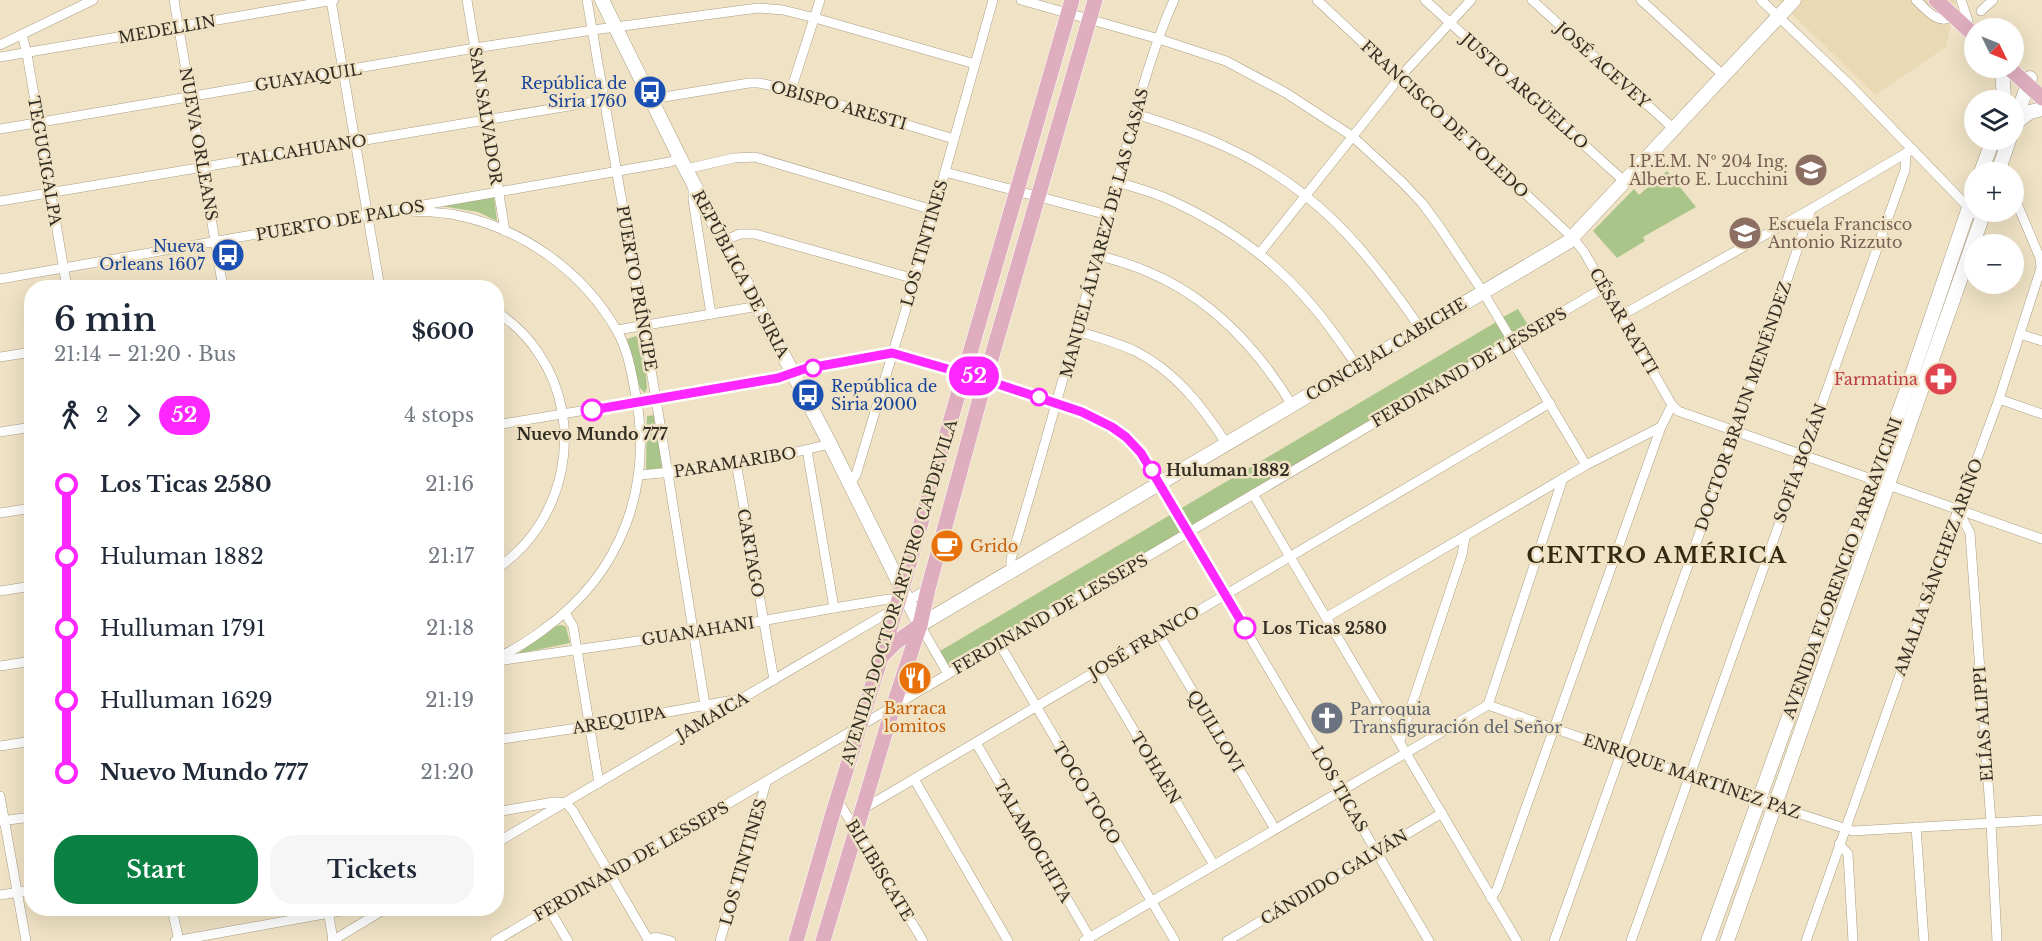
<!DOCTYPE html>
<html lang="en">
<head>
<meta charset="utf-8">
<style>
	:root { --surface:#fff; --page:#f6f6f7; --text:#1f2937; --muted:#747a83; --accent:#0b8043 }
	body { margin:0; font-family:"Libre Baskerville",serif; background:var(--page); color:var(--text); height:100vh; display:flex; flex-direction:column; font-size:22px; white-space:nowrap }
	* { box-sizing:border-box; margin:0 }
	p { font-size:20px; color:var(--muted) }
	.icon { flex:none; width:33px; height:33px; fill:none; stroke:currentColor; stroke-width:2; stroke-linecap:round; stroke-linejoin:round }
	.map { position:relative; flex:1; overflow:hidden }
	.details { position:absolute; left:24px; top:280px; width:480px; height:636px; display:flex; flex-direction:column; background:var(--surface); border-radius:24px; box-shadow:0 6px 24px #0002 }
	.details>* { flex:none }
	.badge { padding:0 12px; border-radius:20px; font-size:21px; line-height:39px }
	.needle { width:39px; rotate:133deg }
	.tools { position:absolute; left:1964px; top:18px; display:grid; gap:12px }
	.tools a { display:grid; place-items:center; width:60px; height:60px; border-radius:50%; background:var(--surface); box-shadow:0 6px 24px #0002; font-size:30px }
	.map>.badge { position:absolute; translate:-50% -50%; box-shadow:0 0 0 3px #fff }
	.legs { display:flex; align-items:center; gap:9px; height:66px; padding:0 30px; font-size:20px }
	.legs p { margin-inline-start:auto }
	.head { display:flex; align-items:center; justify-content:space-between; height:102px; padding:0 30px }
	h1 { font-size:33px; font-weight:600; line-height:45px }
	.cta { display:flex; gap:12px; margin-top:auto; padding:12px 30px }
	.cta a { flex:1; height:69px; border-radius:24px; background:var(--accent); color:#fff; font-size:24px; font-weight:600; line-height:69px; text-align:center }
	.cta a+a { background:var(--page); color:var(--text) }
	ul { padding:0 30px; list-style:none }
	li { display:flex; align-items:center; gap:21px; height:72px; font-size:22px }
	li i { display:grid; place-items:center; width:9px; height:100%; margin:0 8px; background:currentColor }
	li i::after { content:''; width:15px; height:15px; margin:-8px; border:4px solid; border-radius:50%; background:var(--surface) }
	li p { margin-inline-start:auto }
	li:first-child i { background:linear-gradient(#0000 50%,currentColor 0) }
	li:last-child i { background:linear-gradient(currentColor 50%,#0000 0) }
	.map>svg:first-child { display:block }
	.built { fill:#e9d9b4 }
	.green { fill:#aac58a }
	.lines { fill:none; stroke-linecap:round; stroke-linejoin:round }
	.street-casing { stroke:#ab9f83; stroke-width:10 }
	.secondary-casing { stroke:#ab9f83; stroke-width:15 }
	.primary-casing { stroke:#fff; stroke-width:16 }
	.street { stroke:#fff; stroke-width:9 }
	.secondary { stroke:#fff; stroke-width:14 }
	.primary { stroke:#deaebf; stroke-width:15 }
	.line-1-casing { stroke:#fff; stroke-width:14 }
	.line-1 { stroke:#fe27ff; stroke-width:9 }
	.stop-1-dot { fill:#fff; stroke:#fe27ff; stroke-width:3 }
	.labels { text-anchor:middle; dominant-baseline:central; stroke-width:5; stroke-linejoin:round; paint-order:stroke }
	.street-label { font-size:16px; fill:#342f24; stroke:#efe2c5 }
	.transit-label { font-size:16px; fill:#164399; stroke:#efe2c5; text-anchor:end }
	.education-label { font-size:16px; fill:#785e54; stroke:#efe2c5; text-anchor:end }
	.health-label { font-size:16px; fill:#be3a42; stroke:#efe2c5; text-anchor:end }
	.stop-label { font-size:16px; font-weight:bold; fill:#342f24; stroke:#efe2c5; text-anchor:start }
	.food-label { font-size:16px; fill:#c56008; stroke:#efe2c5; text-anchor:start }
	.worship-label { font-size:16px; fill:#5b616d; stroke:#efe2c5; text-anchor:start }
	.district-label { font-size:22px; font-weight:bold; letter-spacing:1.5px; fill:#342a12; stroke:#efe2c5 }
</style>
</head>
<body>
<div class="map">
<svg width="2042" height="941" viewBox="0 0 2042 941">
	<rect width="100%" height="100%" fill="#efe2c5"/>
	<polygon class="built" points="1778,0 1956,0 1946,47 1875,95"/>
	<g class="green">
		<polygon points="1667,171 1696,207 1643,237 1645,241 1617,258 1593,231 1634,189 1639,195"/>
		<polygon points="494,197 497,221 478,212 441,206"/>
		<polygon points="1518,309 1530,328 1514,336 1503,317"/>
		<polygon points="1498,321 1507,339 1195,525 1191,526 1180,509"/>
		<polygon points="642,334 647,387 645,393 640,388 627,339"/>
		<polygon points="657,415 665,469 648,471 646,468 647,416"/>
		<polygon points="1170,515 1181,532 952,671 940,651"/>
		<polygon points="562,625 566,627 570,643 517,654 556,626"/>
	</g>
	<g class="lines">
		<g class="street-casing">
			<g id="street">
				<polyline points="174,0 223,288"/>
				<polyline points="331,0 380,288"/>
				<polyline points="467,0 505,231"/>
				<polyline points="587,0 656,399 705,705 709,717"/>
				<polyline points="1021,0 1159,39 1226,61 1286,93 1352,136 1402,182 1422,203 1439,226 1483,292 1586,465"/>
				<polyline points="1317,0 1573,238 1584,252 1672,405 1678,411 2042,539"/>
				<polyline points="1425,0 1625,182"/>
				<polyline points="1532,0 1674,129"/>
				<polyline points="1641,0 1724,76"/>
				<polyline points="1761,0 1848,83 1969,208 1975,214 1983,216 1992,212"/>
				<path d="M1916,0c11,10 22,26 37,16"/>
				<polyline points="1961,0 1968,21"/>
				<polyline points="1981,11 1993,0"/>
				<polyline points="22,34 27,54 67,288"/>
				<polyline points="0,45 93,0"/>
				<polyline points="0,57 334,0"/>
				<polyline points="791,90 820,0"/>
				<polyline points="652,99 749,83 759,83 791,90 954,139"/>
				<path d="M1136,114c31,10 61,19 90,33 90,41 140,102 194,181"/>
				<polyline points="0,129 475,48 593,30 758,8 783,10 815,18 975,64"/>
				<polyline points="686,169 734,158 755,157 933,210"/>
				<polyline points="945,172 1108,215"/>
				<path d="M1118,182c17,6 35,10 52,18 53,24 102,58 140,103 18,20 32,42 47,63"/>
				<polyline points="693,185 693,200 711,314"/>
				<polyline points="0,201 605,100"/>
				<path d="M411,211c15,1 30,1 45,4 66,13 128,57 161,116 11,19 14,40 18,60 19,95 -13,182 -92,239 -15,11 -30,21 -47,28"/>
				<polyline points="725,240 740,234 755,234 915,279"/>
				<polyline points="1259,254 1400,77 1471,0"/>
				<path d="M1098,255c16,5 32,9 48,16 64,26 110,75 146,134"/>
				<polyline points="0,279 670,162 680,158"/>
				<path d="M496,312c17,10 32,25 43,42 47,69 27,169 -43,215"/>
				<polyline points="1622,315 1811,209 1913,149"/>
				<polyline points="617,330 759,306"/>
				<path d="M1077,331c19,6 39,11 58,20 40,20 67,55 91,92"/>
				<polyline points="2020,334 2042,341"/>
				<polyline points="0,357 32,352"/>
				<polyline points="1999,399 2042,414"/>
				<polyline points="496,425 778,378 804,369 892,353 985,380 1100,419 1126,437 1148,464 1429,941"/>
				<polyline points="0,432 32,427"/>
				<polyline points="807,450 834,608"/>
				<polyline points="736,462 774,680"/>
				<path d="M640,475c62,-5 130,-16 190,-31"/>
				<polyline points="849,484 856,475 915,279 993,0"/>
				<polyline points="1253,494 1517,941"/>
				<polyline points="1958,510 1970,533 1991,823 1997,941"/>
				<polyline points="0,513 32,508"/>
				<path d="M1011,571v-12c35,-116 67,-233 99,-350 19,-68 35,-145 64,-209"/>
				<polyline points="0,591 32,586"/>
				<polyline points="565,613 573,626 599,783"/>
				<polyline points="1327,617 1586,465 1661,427 1672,405"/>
				<polyline points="920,625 948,674"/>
				<polyline points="1158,633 1275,829"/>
				<polyline points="1000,645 1175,941"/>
				<polyline points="498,661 694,633 834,608 889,599 899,599"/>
				<polyline points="0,666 32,661"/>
				<polyline points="1098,670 1214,865"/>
				<polyline points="1488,705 1563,478"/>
				<polyline points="496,740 591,726 734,700"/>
				<polyline points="1400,740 1462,555 1465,537"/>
				<polyline points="976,743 1090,938"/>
				<polyline points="0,746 32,741"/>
				<polyline points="914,779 1008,941"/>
				<polyline points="0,796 26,941"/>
				<polyline points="837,799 923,941"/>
				<polyline points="863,809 1550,403"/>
				<polyline points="496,812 554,802 566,803 573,811 649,941"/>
				<polyline points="0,821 32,817"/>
				<polyline points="1916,827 1924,941"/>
				<polyline points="496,843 928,589"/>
				<polyline points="1839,844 1848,854 1853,941"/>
				<polyline points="0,895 32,890"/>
				<polyline points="1491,898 1497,889 1661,427"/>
				<polyline points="172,909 179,941"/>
				<polyline points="549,909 568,941"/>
				<polyline points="328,910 333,940"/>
				<polyline points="648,939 656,937 671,941"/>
				<polyline points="175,941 352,909"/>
				<polyline points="332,941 385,909"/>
				<polyline points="495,941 1605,287"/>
				<polyline points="720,941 766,783"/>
				<polyline points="1084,941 1488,705 1766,803 1853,831 2042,820"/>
				<polyline points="1227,941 1442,813"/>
				<polyline points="1554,941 1736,431 1811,209"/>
				<polyline points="1631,941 1905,170 1906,154"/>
				<polyline points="1806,941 1958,510 1999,399 2041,268 2040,258 2013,194"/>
			</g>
		</g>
		<g class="secondary-casing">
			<g id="secondary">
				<polyline points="602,0 680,158 830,444 920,625 1568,242 1794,0"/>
				<polyline points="2002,68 2004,100"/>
				<polyline points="2014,124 2030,112 2042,109"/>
				<polyline points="2013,127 2030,78"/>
				<polyline points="1981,172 1993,140"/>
				<polyline points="1998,172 2009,140"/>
				<polyline points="1708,941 1906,392 1974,193"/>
				<polyline points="1727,941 1984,212"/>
			</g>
		</g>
		<g class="primary-casing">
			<g id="primary">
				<polyline points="1936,0 1974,35"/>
				<polyline points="2009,68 2042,98"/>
				<polyline points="883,655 895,643 920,625"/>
				<polyline points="796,941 832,816 899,599 1072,0"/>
				<polyline points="823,941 893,707 920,625 928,589 985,380 1095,0"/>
			</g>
		</g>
		<use href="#street" class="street"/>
		<use href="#secondary" class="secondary"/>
		<use href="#primary" class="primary"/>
	</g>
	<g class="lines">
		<g class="line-1-casing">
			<polyline id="line-1" points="592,410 778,378 804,369 892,353 986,380 1082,412 1112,427 1126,437 1141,453 1245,628"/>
		</g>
		<use href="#line-1" class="line-1"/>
	</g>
	<defs>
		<g id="bus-disc" transform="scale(1.725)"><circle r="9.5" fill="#1a4fb4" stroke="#efe2c5"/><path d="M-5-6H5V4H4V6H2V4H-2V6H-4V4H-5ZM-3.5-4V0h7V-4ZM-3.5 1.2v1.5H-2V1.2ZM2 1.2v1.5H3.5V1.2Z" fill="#fff"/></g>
		<g id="university-disc" transform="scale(1.725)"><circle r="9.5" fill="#8d6e63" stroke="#efe2c5"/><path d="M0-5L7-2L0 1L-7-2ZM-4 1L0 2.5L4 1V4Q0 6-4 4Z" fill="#fff"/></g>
		<g id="school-disc" transform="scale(1.725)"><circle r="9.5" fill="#8d6e63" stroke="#efe2c5"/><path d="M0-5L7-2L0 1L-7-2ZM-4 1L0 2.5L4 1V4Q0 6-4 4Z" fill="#fff"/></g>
		<g id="pharmacy-disc" transform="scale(1.725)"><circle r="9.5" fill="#e0444e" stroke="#efe2c5"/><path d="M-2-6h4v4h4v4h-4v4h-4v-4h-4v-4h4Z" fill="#fff"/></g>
		<g id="cafe-disc" transform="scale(1.725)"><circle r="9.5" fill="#e8710a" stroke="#efe2c5"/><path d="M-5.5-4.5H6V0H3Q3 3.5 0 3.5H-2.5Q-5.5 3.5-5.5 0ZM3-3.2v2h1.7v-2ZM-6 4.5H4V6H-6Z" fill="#fff"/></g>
		<g id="restaurant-disc" transform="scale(1.725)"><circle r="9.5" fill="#e8710a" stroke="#efe2c5"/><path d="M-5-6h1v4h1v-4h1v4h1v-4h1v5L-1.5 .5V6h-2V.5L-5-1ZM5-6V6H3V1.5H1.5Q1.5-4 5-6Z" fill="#fff"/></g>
		<g id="church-disc" transform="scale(1.725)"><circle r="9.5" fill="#6b7280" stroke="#efe2c5"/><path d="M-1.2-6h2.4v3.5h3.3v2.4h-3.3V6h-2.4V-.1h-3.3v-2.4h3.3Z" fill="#fff"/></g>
	</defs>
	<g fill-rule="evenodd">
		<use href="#bus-disc" x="650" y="92"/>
		<use href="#university-disc" x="1811" y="170"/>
		<use href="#school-disc" x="1745" y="233"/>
		<use href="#bus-disc" x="228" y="255"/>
		<use href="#pharmacy-disc" x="1941" y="379"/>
		<use href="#bus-disc" x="808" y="395"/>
		<use href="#cafe-disc" x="947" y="546"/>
		<use href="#restaurant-disc" x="915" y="678"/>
		<use href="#church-disc" x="1327" y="718"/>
	</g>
	<g class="stop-1-dot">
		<circle cx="813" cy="368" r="8"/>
		<circle cx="1039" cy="397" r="8"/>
		<circle cx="592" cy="410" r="10"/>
		<circle cx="1152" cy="470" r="8"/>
		<circle cx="1245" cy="628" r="10"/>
	</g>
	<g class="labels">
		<g class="street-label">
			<text transform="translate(167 29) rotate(-10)">MEDELLIN</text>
			<text transform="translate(1603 65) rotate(42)">JOSÉ ACEVEY</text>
			<text transform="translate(308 77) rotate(-9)">GUAYAQUIL</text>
			<text transform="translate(1525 91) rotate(42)">JUSTO ARGÜELLO</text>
			<text transform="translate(839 105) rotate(16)">OBISPO ARESTI</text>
			<text transform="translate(486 116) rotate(81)">SAN SALVADOR</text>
			<text transform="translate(1445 119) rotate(43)">FRANCISCO DE TOLEDO</text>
			<text transform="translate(199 144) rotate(80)">NUEVA ORLEANS</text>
			<text transform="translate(302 150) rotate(-9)">TALCAHUANO</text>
			<text transform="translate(45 161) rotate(80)">TEGUCIGALPA</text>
			<text transform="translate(340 220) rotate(-10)">PUERTO DE PALOS</text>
			<text transform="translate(1104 233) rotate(-75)">MANUEL ÁLVAREZ DE LAS CASAS</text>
			<text transform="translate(924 243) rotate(-74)">LOS TINTINES</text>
			<text transform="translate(741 274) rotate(62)">REPÚBLICA DE SIRIA</text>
			<text transform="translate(637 288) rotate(80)">PUERTO PRÍNCIPE</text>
			<text transform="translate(1624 321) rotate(60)">CÉSAR RATTI</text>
			<text transform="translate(1386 349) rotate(-31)">CONCEJAL CABICHE</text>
			<text transform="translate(1469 367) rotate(-30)">FERDINAND DE LESSEPS</text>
			<text transform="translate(1743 406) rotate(-71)">DOCTOR BRAUN MENÉNDEZ</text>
			<text transform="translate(735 462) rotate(-9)">PARAMARIBO</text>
			<text transform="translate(1800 463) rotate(-70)">SOFÍA BOZÁN</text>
			<text transform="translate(751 553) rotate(80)">CARTAGO</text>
			<text transform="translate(1938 567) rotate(-70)">AMALIA SÁNCHEZ ARIÑO</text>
			<text transform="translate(1842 568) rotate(-70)">AVENIDA FLORENCIO PARRAVICINI</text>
			<text transform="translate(899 592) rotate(-73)">AVENIDA DOCTOR ARTURO CAPDEVILA</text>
			<text transform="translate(1050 614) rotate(-30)">FERDINAND DE LESSEPS</text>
			<text transform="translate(698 631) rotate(-9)">GUANAHANI</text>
			<text transform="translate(1144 642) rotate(-31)">JOSÉ FRANCO</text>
			<text transform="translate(712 716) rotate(-30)">JAMAICA</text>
			<text transform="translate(619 720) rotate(-10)">AREQUIPA</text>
			<text transform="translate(1983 724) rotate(-94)">ELÍAS ALIPPI</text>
			<text transform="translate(1216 731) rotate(59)">QUILLOVI</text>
			<text transform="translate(1156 768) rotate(59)">TOHAEN</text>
			<text transform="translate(1692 776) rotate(19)">ENRIQUE MARTÍNEZ PAZ</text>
			<text transform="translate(1340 789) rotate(60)">LOS TICAS</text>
			<text transform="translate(1087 793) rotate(59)">TOCO TOCO</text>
			<text transform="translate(1033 841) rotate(60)">TALAMOCHITA</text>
			<text transform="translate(631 861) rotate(-30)">FERDINAND DE LESSEPS</text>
			<text transform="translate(743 862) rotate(-74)">LOS TINTINES</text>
			<text transform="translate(880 870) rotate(59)">BILIBISCATE</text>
			<text transform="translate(1334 877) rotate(-31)">CÁNDIDO GALVÁN</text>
		</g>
		<g class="transit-label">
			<text x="627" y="83">República de<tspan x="627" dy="18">Siria 1760</tspan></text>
			<text x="205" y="246">Nueva<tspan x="205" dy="18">Orleans 1607</tspan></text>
			<text x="831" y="386" text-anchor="start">República de<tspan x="831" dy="18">Siria 2000</tspan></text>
		</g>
		<g class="education-label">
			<text x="1788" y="161">I.P.E.M. Nº 204 Ing.<tspan x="1788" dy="18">Alberto E. Lucchini</tspan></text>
			<text x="1768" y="224" text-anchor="start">Escuela Francisco<tspan x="1768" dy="18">Antonio Rizzuto</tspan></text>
		</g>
		<g class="health-label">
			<text x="1918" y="379">Farmatina</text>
		</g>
		<g class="stop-label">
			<text x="592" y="434" text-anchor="middle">Nuevo Mundo 777</text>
			<text x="1166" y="470">Huluman 1882</text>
			<text x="1262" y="628">Los Ticas 2580</text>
		</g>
		<g class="food-label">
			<text x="970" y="546">Grido</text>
			<text x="915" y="708" text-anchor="middle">Barraca<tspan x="915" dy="18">lomitos</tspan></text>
		</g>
		<g class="worship-label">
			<text x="1350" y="709">Parroquia<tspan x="1350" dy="18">Transfiguración del Señor</tspan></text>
		</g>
		<g class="district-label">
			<text x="1657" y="555">CENTRO AMÉRICA</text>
		</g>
	</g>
</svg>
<div class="tools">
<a><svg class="needle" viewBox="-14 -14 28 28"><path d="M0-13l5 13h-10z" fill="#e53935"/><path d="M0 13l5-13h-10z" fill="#747a83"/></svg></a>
<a><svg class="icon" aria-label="layers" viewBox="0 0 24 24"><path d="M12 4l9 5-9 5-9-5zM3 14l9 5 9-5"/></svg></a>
<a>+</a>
<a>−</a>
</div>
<b class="badge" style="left:974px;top:376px;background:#fe27ff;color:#fff">52</b>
<section class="details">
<div class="head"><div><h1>6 min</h1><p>21:14 – 21:20 · Bus</p></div><b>$600</b></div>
<div class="legs"><svg class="icon" aria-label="walk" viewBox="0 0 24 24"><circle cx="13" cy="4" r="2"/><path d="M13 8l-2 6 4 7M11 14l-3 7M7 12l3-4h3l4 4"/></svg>2<svg class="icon" aria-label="forward" viewBox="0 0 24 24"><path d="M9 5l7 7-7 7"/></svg><b class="badge" style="background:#fe27ff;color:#fff">52</b><p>4 stops</p></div>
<ul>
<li><i style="color:#fe27ff"></i><b>Los Ticas 2580</b><p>21:16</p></li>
<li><i style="color:#fe27ff"></i><span>Huluman 1882</span><p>21:17</p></li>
<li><i style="color:#fe27ff"></i><span>Hulluman 1791</span><p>21:18</p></li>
<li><i style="color:#fe27ff"></i><span>Hulluman 1629</span><p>21:19</p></li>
<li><i style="color:#fe27ff"></i><b>Nuevo Mundo 777</b><p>21:20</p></li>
</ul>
<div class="cta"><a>Start</a><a>Tickets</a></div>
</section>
</div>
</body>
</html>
